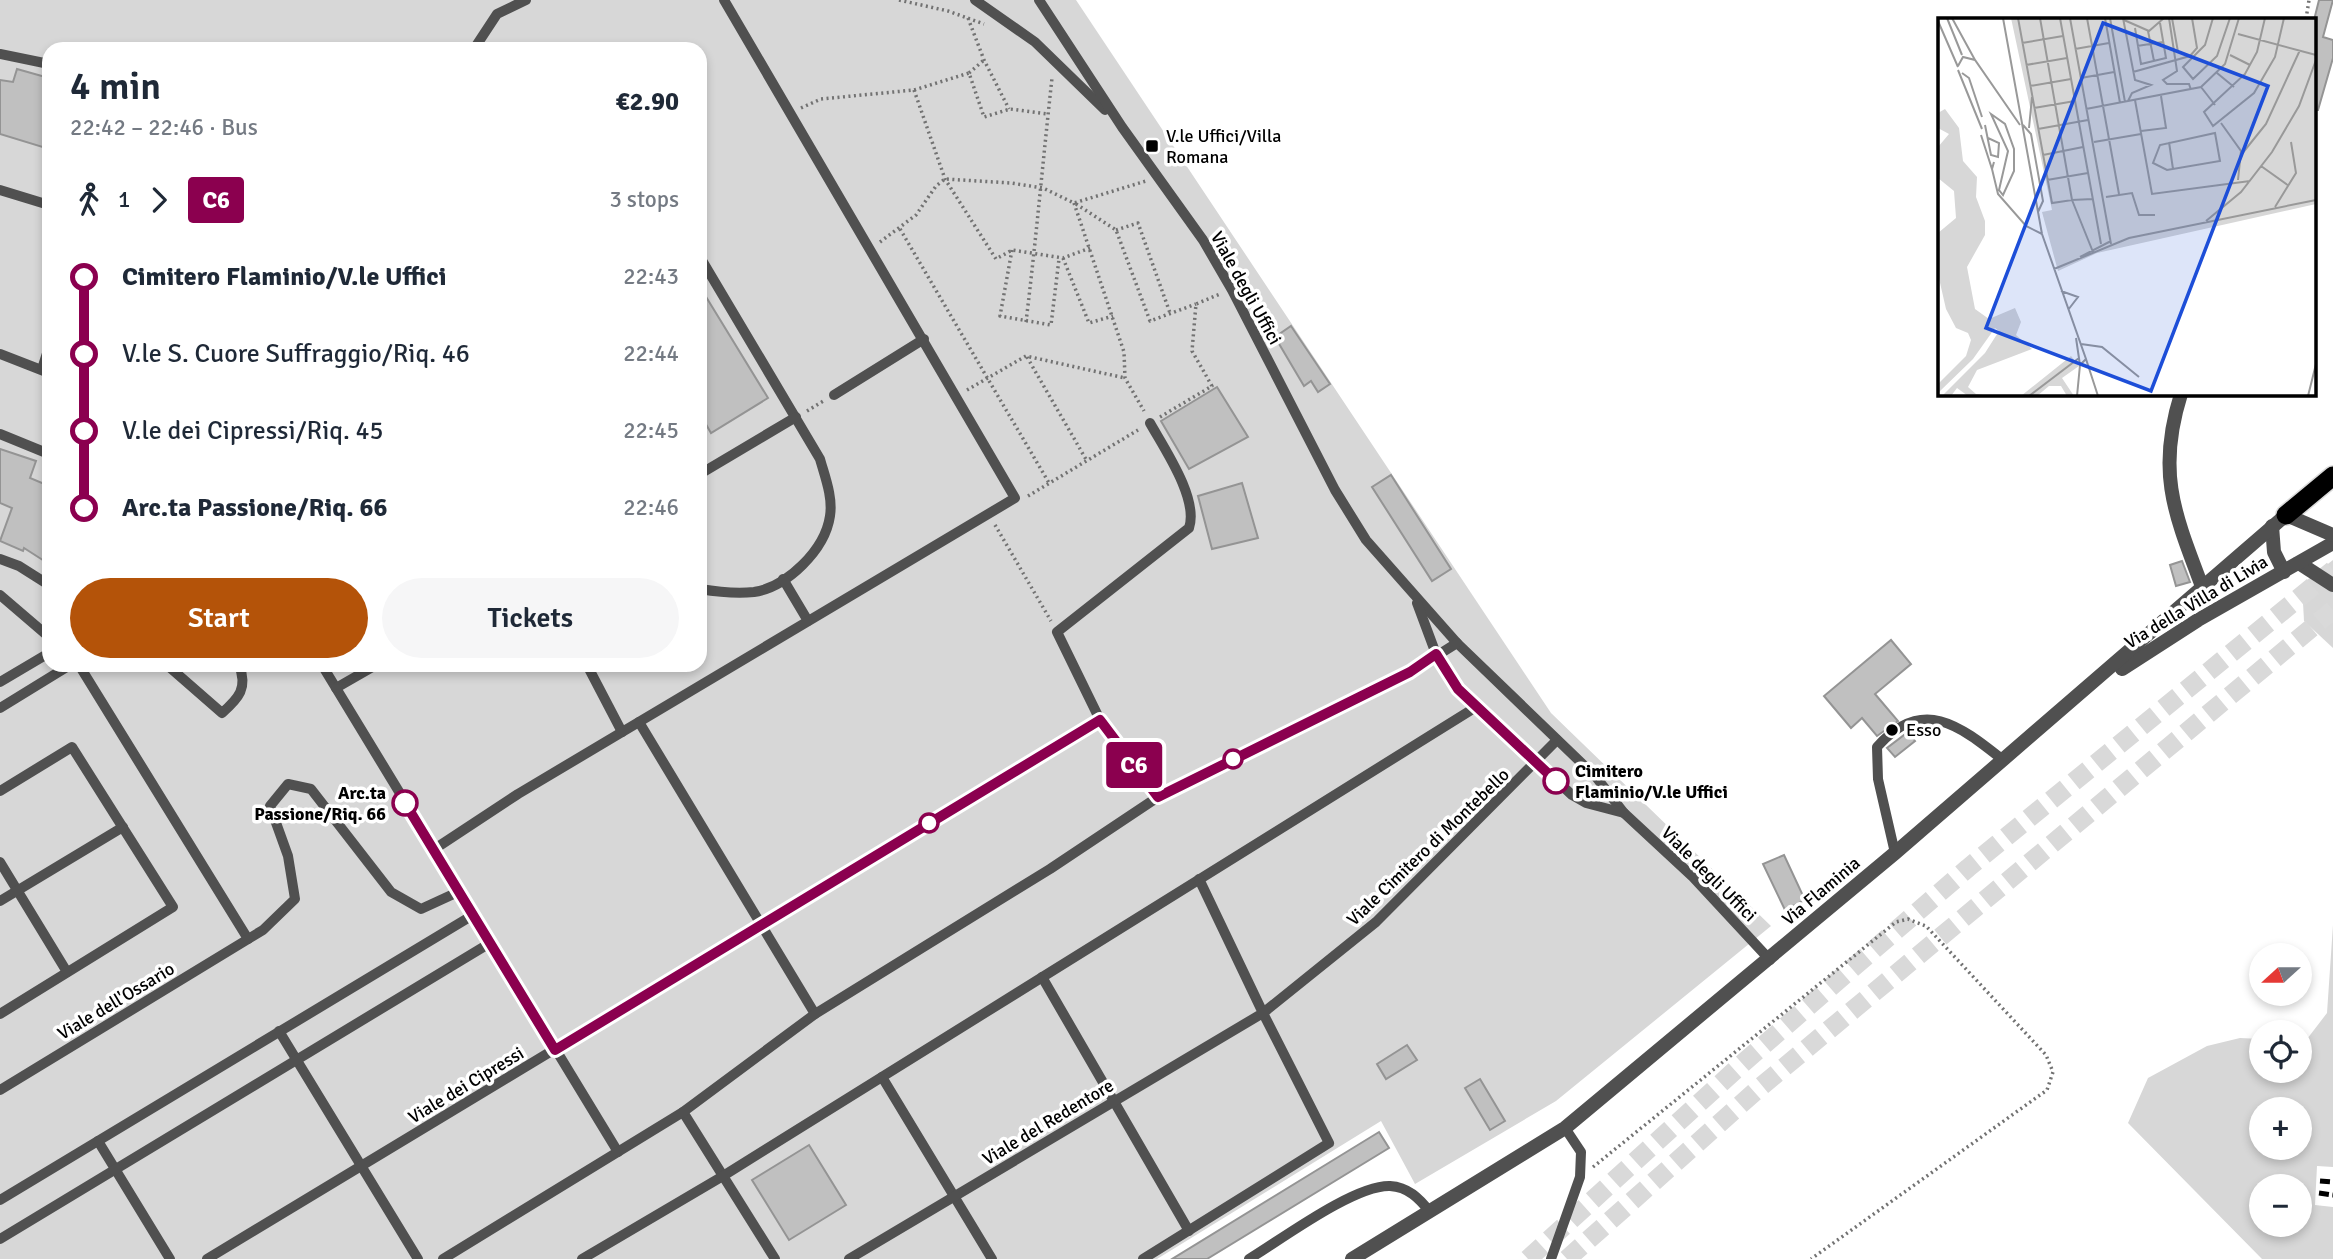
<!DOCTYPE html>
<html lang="en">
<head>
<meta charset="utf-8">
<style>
	:root { --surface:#fff; --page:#f6f6f7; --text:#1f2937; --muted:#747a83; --accent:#b45309 }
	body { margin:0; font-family:Signika,sans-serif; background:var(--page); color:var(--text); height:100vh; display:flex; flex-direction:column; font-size:26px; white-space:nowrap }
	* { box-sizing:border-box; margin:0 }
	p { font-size:23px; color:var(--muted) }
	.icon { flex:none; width:38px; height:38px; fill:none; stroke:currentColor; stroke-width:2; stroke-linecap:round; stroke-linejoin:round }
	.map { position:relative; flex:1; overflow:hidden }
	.side { position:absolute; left:42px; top:42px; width:665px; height:630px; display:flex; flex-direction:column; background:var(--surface); border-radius:21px; box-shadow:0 4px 10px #0003 }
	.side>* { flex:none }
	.badge { padding:0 14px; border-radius:5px; font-size:24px; line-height:46px }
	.needle { width:46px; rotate:249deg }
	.buttons { position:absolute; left:2249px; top:943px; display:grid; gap:14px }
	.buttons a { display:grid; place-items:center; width:63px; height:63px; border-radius:50%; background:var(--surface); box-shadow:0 4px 10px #0003; font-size:35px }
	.map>.badge { position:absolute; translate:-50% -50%; box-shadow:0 0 0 4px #fff }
	.legs { display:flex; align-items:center; gap:10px; height:77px; padding:0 28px; font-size:23px }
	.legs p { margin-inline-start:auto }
	.summary { display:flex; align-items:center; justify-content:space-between; height:119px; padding:0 28px }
	h1 { font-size:38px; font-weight:600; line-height:52px }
	.primary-button { display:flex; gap:14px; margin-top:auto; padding:14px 28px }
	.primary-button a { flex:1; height:80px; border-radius:42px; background:var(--accent); color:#fff; font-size:28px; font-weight:600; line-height:80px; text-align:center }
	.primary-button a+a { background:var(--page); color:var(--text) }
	ul { padding:0 28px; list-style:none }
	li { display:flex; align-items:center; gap:24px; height:77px; font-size:26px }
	li i { display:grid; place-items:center; width:10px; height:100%; margin:0 9px; background:currentColor }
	li i::after { content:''; width:18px; height:18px; margin:-9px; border:5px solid; border-radius:50%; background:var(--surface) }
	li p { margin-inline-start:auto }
	li:first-child i { background:linear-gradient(#0000 50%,currentColor 0) }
	li:last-child i { background:linear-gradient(currentColor 50%,#0000 0) }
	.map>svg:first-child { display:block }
	.green { fill:#d7d7d7; fill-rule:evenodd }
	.building { fill:#c0c0c0; stroke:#949494; stroke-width:2 }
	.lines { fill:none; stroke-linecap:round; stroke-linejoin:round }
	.trunk-tunnel { stroke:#d9d9d9; stroke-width:19; stroke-dasharray:19 10; stroke-linecap:butt }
	.trunk-casing { stroke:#dbdbdb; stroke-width:22 }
	.path { stroke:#727272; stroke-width:3.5; stroke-dasharray:2 3.5; stroke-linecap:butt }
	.service { stroke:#505050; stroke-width:10 }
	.minor { stroke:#505050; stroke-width:14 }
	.trunk { stroke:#000; stroke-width:19 }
	.rail { stroke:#000; stroke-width:5; stroke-dasharray:10 3.5 2 3.5; stroke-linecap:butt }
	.line-1-casing { stroke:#fff; stroke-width:16 }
	.line-1 { stroke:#8b004f; stroke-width:10 }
	.poi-dot { fill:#000; stroke:#fff; stroke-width:2.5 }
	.stop-1-dot { fill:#fff; stroke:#8b004f; stroke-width:3.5 }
	.labels { text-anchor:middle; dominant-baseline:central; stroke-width:7; stroke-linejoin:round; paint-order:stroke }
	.poi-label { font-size:18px; fill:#000; stroke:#fff; text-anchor:start }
	.street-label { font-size:18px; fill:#000; stroke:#fff }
	.stop-label { font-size:18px; font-weight:bold; fill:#000; stroke:#fff; text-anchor:start }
	.inset-road { fill:none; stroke:#999; stroke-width:2 }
	.view { fill:#1d4ed8; fill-opacity:0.15; stroke:#1d4ed8; stroke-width:3.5 }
	.inset-edge { fill:none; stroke:#000; stroke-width:3.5 }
</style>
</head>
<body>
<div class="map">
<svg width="2333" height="1259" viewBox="0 0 2333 1259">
	<rect width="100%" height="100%" fill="#fff"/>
	<g class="green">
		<path d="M0,0h1076l475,713 220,213 -215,175 -141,83 -34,-63 -224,138h-1157zM49,49h651v616h-651z"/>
		<polygon points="2333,560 2333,648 2304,621 2302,584"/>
		<path d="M2333,925v242l-16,-1 -2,39 18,2v52h-71l-134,-136 20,-45 59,-32 33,-8 21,1v32h39v-29l4,1 23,-30zM2261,1110h39v38h-39zM2261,1186h39v39h-39z"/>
	</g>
	<g class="building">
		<polygon points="2319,0 2333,0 2323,37 2333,40 2333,58 2318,110 2314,110 2314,20"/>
		<polygon points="17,69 49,78 49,149 0,134 0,80 13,82"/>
		<polygon points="700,287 768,398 711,433 700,414"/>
		<polygon points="1291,326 1330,384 1318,392 1311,381 1304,386 1275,337"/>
		<polygon points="1217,387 1248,437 1189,469 1161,421"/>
		<polygon points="0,449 36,461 30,478 49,486 49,564 24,548 23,551 0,541 12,508 0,503"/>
		<polygon points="1391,475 1451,569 1432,581 1372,487"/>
		<polygon points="1242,483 1258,538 1212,549 1198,496"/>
		<polygon points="2182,561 2190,582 2176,586 2170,565"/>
		<polygon points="1891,640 1911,664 1875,694 1898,721 1877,736 1862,718 1851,728 1824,696"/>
		<polygon points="1908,732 1915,741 1895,757 1887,748"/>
		<polygon points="1784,855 1805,900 1785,910 1763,864"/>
		<polygon points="1407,1045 1417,1060 1386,1079 1377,1064"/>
		<polygon points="1480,1079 1505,1121 1490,1130 1465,1088"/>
		<polygon points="1379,1132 1389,1148 1207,1259 1172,1259"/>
		<polygon points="809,1145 846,1205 789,1240 752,1180"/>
	</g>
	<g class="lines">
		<g class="trunk-tunnel">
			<polyline points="1528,1259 1743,1063 1968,868 2333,570"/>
			<polyline points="1567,1259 1758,1089 2333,610"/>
		</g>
		<g class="trunk-casing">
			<polyline id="trunk" points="2286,515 2333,476"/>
		</g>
		<g class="path">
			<polyline points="899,0 948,11 984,24"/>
			<polyline points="968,18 984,60 1009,109"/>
			<polyline points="2306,19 2309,0"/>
			<polyline points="969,73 984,60"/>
			<polyline points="914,90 945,179 996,259 1012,250 1063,258 1090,248"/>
			<polyline points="801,108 821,99 914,90 969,73 984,117 1010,109 1048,114"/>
			<polyline points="1074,203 1124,352 1125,378 1144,411"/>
			<polyline points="1076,204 1116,230 1150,321 1196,304"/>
			<polyline points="900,229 1049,483"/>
			<polyline points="1116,230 1138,223 1170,313"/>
			<polyline points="880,242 916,215 936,186 945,179 1011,183 1043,188 1074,203 1146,181"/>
			<polyline points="1012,250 1000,316 1051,325 1059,259"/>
			<polyline points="1063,258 1089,323 1113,316"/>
			<path d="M1026,322c10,-82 17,-162 26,-244"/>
			<polyline points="1027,357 1087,461"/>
			<polyline points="967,390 1026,356 1125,378"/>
			<polyline points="807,411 825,400"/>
			<polyline points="1160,417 1212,386 1192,351 1196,304 1220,294"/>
			<polyline points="1028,496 1138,430"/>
			<polyline points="995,525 1051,621"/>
			<polyline points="1593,1167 1896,922 1908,919 1926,926 2046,1055 2053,1072 2047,1090 1811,1259"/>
		</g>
		<g class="service">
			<polyline points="975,0 1035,42 1105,110"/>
			<polyline points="1039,0 1122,127 1203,240 1232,290 1335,490 1366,540 1457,643 1596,777 1624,813 1693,877 1770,960"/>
			<polyline points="474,49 497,14 526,0"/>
			<polyline points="0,54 49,64"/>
			<polyline points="0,190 49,205"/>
			<path d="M700,257l120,202c5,18 13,38 10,57 -5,34 -43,71 -76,76 -19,2 -36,0 -54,-3"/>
			<polyline points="0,354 49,373"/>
			<polyline points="42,369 49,347"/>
			<polyline points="834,395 924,339"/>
			<path d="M1150,423c14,25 49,76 39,105l-132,104 43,88 58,77"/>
			<polyline points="0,434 49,454"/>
			<polyline points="700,474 796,417"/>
			<polyline points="0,559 19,566 49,585"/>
			<polyline points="783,579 808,621"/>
			<polyline points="0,595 49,637"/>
			<polyline points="1417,603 1436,654 1459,689 1572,795 1586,803 1624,813"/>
			<polyline points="79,665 248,939"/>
			<path d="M167,665l55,48c17,-15 26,-25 17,-48"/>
			<polyline points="322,665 618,1152"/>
			<polyline points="587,665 622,732"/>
			<polyline points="0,682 49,653"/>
			<polyline points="336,688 376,665"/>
			<polyline points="0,708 70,665"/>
			<polyline points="639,722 815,1014"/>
			<polyline points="0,791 72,747 173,907 0,1014"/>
			<polyline points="433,850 518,794 1015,498 724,0"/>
			<path d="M1895,853l-17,-74 -1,-32c45,-51 82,-22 126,13"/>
			<polyline points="0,862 67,972"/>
			<polyline points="0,901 123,827"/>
			<polyline points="1042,977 1189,1231"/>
			<polyline points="279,1031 418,1259"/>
			<polyline points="882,1077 992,1259"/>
			<polyline points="0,1090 263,930 295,899 288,856 270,806 288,784 311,789 391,892 421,909 458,892"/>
			<polyline points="683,1112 775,1259"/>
			<polyline points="98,1141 170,1259"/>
			<polyline points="0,1200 473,915"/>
			<polyline points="0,1239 490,943"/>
			<polyline points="207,1259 1100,720"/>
			<polyline points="443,1259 683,1112 815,1014 1050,869 1158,797 1411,672 1457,643"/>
			<polyline points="582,1259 723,1176 1476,707"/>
			<polyline points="849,1259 1263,1013 1199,879"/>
			<polyline points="1143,1259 1329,1143 1263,1013 1376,922 1557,740"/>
			<path d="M1249,1259c33,-20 105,-74 141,-73 18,1 29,12 40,26"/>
			<polyline points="1551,1259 1580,1177 1581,1152 1565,1128"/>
		</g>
		<g class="minor">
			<path d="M2181,394c-25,79 -6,121 22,195"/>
			<polyline points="2272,526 2274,552 2284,572"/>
			<polyline points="2299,563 2333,585"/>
			<polyline points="2122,669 2198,620 2333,543"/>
			<polyline points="1352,1259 1565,1128 1895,853 2286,515 2333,535"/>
		</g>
		<use href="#trunk" class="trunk"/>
		<g class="rail">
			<polyline points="2320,1181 2333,1182"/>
			<polyline points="2319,1193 2333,1195"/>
		</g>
	</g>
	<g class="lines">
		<g class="line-1-casing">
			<polyline id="line-1" points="405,803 555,1050 1100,720 1158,797 1410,672 1436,654 1458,689 1556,781"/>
		</g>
		<use href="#line-1" class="line-1"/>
	</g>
	<g class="poi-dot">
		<rect x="1145" y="139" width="14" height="14" rx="3.5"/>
		<circle cx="1892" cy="730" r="7"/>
	</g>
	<g class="stop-1-dot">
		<circle cx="1233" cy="759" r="9"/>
		<circle cx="1556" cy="781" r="12"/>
		<circle cx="405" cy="803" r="12"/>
		<circle cx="929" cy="823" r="9"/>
	</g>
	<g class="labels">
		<g class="poi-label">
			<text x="1166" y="136">V.le Uffici/Villa<tspan x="1166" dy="21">Romana</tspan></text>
			<text x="1906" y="730">Esso</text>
		</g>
		<g class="street-label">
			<text transform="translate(1246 288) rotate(61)">Viale degli Uffici</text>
			<text transform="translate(2196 602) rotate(-31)">Via della Villa di Livia</text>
			<text transform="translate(1428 847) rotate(-44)">Viale Cimitero di Montebello</text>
			<text transform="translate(1709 874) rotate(45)">Viale degli Uffici</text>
			<text transform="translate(1821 891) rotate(-40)">Via Flaminia</text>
			<text transform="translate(116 1001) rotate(-31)">Viale dell'Ossario</text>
			<text transform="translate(466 1085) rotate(-31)">Viale dei Cipressi</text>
			<text transform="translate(1048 1122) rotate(-31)">Viale del Redentore</text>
		</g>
		<g class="stop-label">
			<text x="1575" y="771">Cimitero<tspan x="1575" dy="21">Flaminio/V.le Uffici</tspan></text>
			<text x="386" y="793" text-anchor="end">Arc.ta<tspan x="386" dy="21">Passione/Riq. 66</tspan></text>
		</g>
	</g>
	<g transform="translate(1938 18)">
		<rect width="378" height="378" fill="#fff"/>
		<path d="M73,0h305v186l-219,49 -39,18 -16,-59 10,-2zM7,91l14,19 4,33 14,16 -1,20 9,24v14l-18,32 8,42 14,10 26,-11 6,14 -5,13 16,14 -55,21 -9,17 8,7 15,2h-23l-11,-8 -6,8h-9l43,-43 14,-22 -4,-3 -22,31 -35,34v-9l28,-28 5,-16 -3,-7 -12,-5 -10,-19 -8,-35v-41l18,-15 -2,-27 -16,-13v-31l11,-13 -11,-6v-15zM133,338l8,10 -17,12 12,18h-7l-6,-10h-12l-12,10h-16z" fill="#d7d7d7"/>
		<path class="inset-road" d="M9,0l15,37M14,0l23,42M65,0l39,216 44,125 -6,6M80,0l34,185 20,-3 21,52M102,0l32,182 21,-1M122,0l41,226M132,0l41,226M149,0l32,176M167,0l15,85M172,0l15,84M185,0l12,62 16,5 -19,8 -4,8M231,0l8,53 -14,9 4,4h22l2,6M234,0l6,34M275,0l-8,27 -22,22 10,12 24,-23 13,-38M327,0l-8,34 -12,22 -41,38 9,14 41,-33 21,-36 9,-39M186,2l25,11 15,-13M0,3l20,46M197,10l6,36 25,-6 -6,-35M210,13l6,30M300,16l78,21M84,25l41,-7M199,28l26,-4M137,31l34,-6M292,37l20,10M88,47l41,-7M20,48l5,-9 12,3 45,65M20,52l24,59M195,54l57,-16 7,-8 -5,-30M24,55l7,5 13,39M279,55l17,14M143,60l33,-6M92,68l41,-7M263,69l14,18M197,82l17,94 98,-13M96,90l41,-7M148,91l115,-22 24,-23 14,-46M53,96l14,10 9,25v22l-11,24 -4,-5 9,-39zM283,105l20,28 -3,29M47,107l6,30 7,2 1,-14 -11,-5M85,107l8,9 12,67 -5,11M91,110l3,-31M100,111l50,-9M203,113l25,-3 -5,-32M277,115l5,28 -53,9 -14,-7 7,-18zM43,117l11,34 2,-7M156,124l47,-8M231,124l4,27M105,137l40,-8M303,137l25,-31 34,-74M323,148l28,20M54,151l6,25 28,32 16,8M109,162l41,-7M168,179l26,-4 7,22h16M337,189l21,-34 -5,-31M268,203l35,-29 31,-40 27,-46 17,-46M142,239l31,-16M116,251l75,-31 187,-38M123,273l17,6 -10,13M138,320l4,27 -3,31M143,326l21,3 37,30M148,341l12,37M91,378l50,-38M370,378l8,-32"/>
		<path class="view" d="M165,5l165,63 -117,305 -165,-63z"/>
		<rect width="378" height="378" class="inset-edge"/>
	</g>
</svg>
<div class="buttons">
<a><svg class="needle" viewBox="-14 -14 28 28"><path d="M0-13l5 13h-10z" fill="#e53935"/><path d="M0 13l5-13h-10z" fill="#747a83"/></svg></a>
<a><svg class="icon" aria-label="locate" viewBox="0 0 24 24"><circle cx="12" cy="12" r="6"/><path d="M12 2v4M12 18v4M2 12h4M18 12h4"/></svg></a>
<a>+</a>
<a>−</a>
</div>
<b class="badge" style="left:1134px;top:765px;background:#8b004f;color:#fff">C6</b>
<section class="side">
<div class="summary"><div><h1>4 min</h1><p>22:42 – 22:46 · Bus</p></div><b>€2.90</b></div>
<div class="legs"><svg class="icon" aria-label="walk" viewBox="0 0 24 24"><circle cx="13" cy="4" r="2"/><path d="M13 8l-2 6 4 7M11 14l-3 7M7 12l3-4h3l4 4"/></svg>1<svg class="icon" aria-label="forward" viewBox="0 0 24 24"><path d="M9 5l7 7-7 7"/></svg><b class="badge" style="background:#8b004f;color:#fff">C6</b><p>3 stops</p></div>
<ul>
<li><i style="color:#8b004f"></i><b>Cimitero Flaminio/V.le Uffici</b><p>22:43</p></li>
<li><i style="color:#8b004f"></i><span>V.le S. Cuore Suffraggio/Riq. 46</span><p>22:44</p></li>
<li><i style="color:#8b004f"></i><span>V.le dei Cipressi/Riq. 45</span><p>22:45</p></li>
<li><i style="color:#8b004f"></i><b>Arc.ta Passione/Riq. 66</b><p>22:46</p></li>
</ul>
<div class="primary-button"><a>Start</a><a>Tickets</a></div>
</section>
</div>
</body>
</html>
